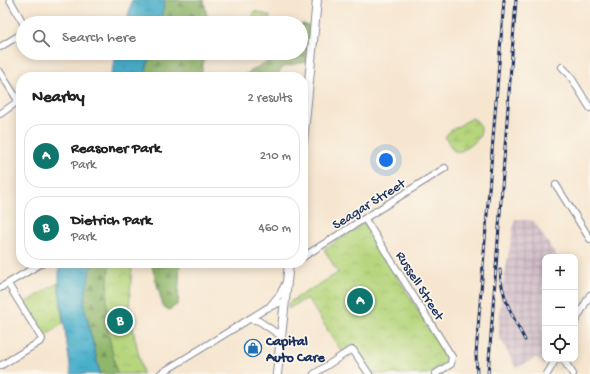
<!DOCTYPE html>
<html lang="en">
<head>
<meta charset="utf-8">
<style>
  :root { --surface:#fff; --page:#f2f2f2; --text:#222; --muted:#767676; --line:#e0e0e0; --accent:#0f766e }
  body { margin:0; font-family:"Gochi Hand",sans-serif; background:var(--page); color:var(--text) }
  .controls { position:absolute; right:12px; bottom:12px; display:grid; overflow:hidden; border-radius:8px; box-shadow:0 2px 10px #0003 }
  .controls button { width:36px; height:36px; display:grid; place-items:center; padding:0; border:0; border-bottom:1px solid var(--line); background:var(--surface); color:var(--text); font:20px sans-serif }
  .you { position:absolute; left:386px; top:160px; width:14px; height:14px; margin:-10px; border:3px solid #fff; border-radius:50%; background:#1a73e8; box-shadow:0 0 0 6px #1a73e833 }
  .badge { display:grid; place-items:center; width:26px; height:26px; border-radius:50%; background:var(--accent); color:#fff; font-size:13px; font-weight:700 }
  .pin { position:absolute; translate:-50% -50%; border:2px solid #fff; box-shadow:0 1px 4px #0006 }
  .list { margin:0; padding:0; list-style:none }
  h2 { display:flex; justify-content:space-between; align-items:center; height:52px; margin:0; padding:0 16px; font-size:17px }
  h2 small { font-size:13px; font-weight:400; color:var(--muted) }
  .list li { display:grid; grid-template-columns:26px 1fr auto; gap:12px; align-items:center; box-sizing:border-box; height:64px; margin:0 8px 8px; padding:0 8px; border:1px solid var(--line); border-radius:16px }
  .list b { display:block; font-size:15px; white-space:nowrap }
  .list p { margin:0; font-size:13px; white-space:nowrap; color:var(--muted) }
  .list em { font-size:13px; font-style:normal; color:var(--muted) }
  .icon { flex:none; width:22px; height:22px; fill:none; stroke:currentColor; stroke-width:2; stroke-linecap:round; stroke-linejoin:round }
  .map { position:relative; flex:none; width:590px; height:374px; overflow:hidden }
  .search { position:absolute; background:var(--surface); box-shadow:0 2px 10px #0003; left:16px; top:16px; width:292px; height:44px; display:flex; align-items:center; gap:10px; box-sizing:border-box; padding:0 14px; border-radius:22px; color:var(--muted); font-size:15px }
  .panel { position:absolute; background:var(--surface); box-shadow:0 2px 10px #0003; left:16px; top:72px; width:292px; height:196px; border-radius:16px }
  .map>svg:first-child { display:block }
  .industrial { fill:url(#industrial-grid) }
  .forest { fill:url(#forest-firs); stroke:#567265 }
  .wetland { fill:url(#wetland-marsh); stroke:#68826e }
  .park { fill:url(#park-crowns); stroke:#68826e }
  .water { fill:url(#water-ripples); stroke:#347094 }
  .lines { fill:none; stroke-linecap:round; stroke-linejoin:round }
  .minor-casing { stroke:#888a97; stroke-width:8 }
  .major-casing { stroke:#888a97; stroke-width:10 }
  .minor { stroke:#fff; stroke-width:6 }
  .major { stroke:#fff; stroke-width:8 }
  .rail-casing { stroke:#1b2f5e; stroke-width:3 }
  .rail { stroke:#fbf7ec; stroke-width:1.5; stroke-dasharray:4.5; stroke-linecap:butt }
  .labels { text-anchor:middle; stroke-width:3.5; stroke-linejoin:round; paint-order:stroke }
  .street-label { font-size:14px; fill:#1b2f5e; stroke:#fbf7ec }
  .poi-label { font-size:14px; font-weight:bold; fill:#1b2f5e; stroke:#fbf7ec; text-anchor:start }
</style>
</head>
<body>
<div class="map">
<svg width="590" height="374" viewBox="0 0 590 374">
  <defs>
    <pattern id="industrial-grid" width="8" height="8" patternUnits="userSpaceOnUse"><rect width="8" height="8" fill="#d2bdc8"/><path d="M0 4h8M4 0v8" fill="none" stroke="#aa9aa6"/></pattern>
    <pattern id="forest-firs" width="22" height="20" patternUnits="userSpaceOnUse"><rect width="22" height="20" fill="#90b66c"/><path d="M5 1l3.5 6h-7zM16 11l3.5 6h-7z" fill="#75945c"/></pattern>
    <pattern id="wetland-marsh" width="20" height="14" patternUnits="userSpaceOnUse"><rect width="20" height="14" fill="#b6d57d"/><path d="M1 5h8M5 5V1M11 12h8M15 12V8" fill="none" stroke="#9cb76e"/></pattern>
    <pattern id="park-crowns" width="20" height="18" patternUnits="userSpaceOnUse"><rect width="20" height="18" fill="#b6d57d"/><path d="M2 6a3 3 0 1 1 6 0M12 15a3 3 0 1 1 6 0" fill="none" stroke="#9cb76e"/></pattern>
    <pattern id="water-ripples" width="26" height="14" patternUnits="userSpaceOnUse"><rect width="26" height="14" fill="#4cb0cb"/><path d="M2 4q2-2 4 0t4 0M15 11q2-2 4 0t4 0" fill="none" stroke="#3e90a8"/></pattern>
  </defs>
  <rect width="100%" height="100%" fill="#fbf7ec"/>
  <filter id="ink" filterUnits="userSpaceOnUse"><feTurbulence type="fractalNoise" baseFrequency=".025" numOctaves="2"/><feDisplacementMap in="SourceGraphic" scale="8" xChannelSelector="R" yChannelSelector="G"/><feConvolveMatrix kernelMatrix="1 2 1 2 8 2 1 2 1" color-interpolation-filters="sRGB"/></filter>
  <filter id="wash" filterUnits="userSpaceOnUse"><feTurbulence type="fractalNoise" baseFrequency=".012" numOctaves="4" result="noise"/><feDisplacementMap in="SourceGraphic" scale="16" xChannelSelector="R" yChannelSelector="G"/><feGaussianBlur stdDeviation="0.9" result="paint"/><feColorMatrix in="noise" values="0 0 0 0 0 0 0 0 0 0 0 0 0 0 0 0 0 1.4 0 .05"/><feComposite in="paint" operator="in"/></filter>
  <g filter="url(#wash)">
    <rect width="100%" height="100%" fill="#f6e6d0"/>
    <polygon class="industrial" points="515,219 534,221 557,257 545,257 545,359 547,359 544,365 536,358 516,368 499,336 501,295"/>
    <g class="forest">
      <polygon points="165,0 204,0 207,16 217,23 160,23"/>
      <polygon points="301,24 315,26 312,58 305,62 283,67 276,77 241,77 281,53 301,53"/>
      <polygon points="151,53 207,53 203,63 201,77 144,77"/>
      <polygon points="91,263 111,263 109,269 107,299 108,331 117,374 100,374 84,305"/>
      <polygon points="151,263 180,263 178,304 169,310 163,306"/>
    </g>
    <path class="wetland" d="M 472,118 C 480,121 483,130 479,137 C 478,141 464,150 461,151 C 458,152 456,151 454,151 L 445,137 L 449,132 Z"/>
    <g class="park">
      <polygon points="255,11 270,16 269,19 263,17 261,21 252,18"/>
      <polygon points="364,223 449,360 428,374 373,374 355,345 342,352 307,298 288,309 288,303 338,273 324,249"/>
      <polygon points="112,263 148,263 132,266 129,311 143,374 117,374 108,331 107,299 109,269"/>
      <polygon points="58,283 63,324 43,337 23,304"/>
    </g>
    <g class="water">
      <polygon points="132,0 165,0 160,23 126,23"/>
      <polygon points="117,53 151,53 144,77 110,77"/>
      <polygon points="59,263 91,263 84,305 100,374 71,374 59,287"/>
    </g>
  </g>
  <g filter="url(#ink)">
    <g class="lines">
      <defs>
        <g id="minor">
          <polyline points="10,0 23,23"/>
          <polyline points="0,47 23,33"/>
          <polyline points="562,67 569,74 590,108"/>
          <polyline points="0,72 17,99 17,102 0,114"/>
          <polyline points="556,185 590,239"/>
          <polyline points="365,219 452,357 451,364 435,374"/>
          <polyline points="303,257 445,168"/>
          <polyline points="0,288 42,263"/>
          <polyline points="270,306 280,294 286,282"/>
          <polyline points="250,319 259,321 281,336"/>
          <polyline points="575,322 590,295"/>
          <polyline points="563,359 573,374"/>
          <polyline points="0,366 41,341 42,339 8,284"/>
          <polyline points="160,374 267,308 284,301"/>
          <polyline points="314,374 349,351 353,350 369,374"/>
          <polyline points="547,374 556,359"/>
        </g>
        <g id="major">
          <polyline points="303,142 317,0"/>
          <polyline points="277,374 289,263"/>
        </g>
      </defs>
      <use href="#minor" class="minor-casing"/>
      <use href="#major" class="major-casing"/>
      <use href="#minor" class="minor"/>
      <use href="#major" class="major"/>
      <defs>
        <g id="rail">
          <path d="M 500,270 C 501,296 513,318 525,340"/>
          <polyline points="477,374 476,354 504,0"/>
          <polyline points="488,374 516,0"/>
        </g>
      </defs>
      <use href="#rail" class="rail-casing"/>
      <use href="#rail" class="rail"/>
    </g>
  </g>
  <defs>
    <symbol id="shop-ring" viewBox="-11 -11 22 22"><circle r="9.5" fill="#fbf7ec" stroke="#1f6fb2" stroke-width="1.5"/><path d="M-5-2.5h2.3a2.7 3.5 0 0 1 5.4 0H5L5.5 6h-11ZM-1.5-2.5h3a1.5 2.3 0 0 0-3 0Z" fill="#1f6fb2"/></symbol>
  </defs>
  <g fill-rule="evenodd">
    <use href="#shop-ring" x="243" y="338" width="20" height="20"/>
  </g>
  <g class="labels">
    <g class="street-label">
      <text transform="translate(368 203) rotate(-32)" y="5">Seagar Street</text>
      <text transform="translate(421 285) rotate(58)" y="5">Russell Street</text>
    </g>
    <g class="poi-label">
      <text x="266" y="345">Capital<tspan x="266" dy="16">Auto Care</tspan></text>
    </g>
  </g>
</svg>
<div class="controls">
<button>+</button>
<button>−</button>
<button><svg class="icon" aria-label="locate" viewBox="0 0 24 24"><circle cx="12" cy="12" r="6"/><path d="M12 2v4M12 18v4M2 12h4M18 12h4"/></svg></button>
</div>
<div class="you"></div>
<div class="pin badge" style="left:360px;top:301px">A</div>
<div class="pin badge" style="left:120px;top:321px">B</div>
<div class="search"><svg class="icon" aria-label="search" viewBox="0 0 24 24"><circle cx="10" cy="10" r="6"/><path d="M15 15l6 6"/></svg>Search here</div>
<section class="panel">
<h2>Nearby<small>2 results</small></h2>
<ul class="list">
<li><span class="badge">A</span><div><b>Reasoner Park</b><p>Park</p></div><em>210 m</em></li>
<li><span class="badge">B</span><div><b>Dietrich Park</b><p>Park</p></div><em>460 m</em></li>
</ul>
</section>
</div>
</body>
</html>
